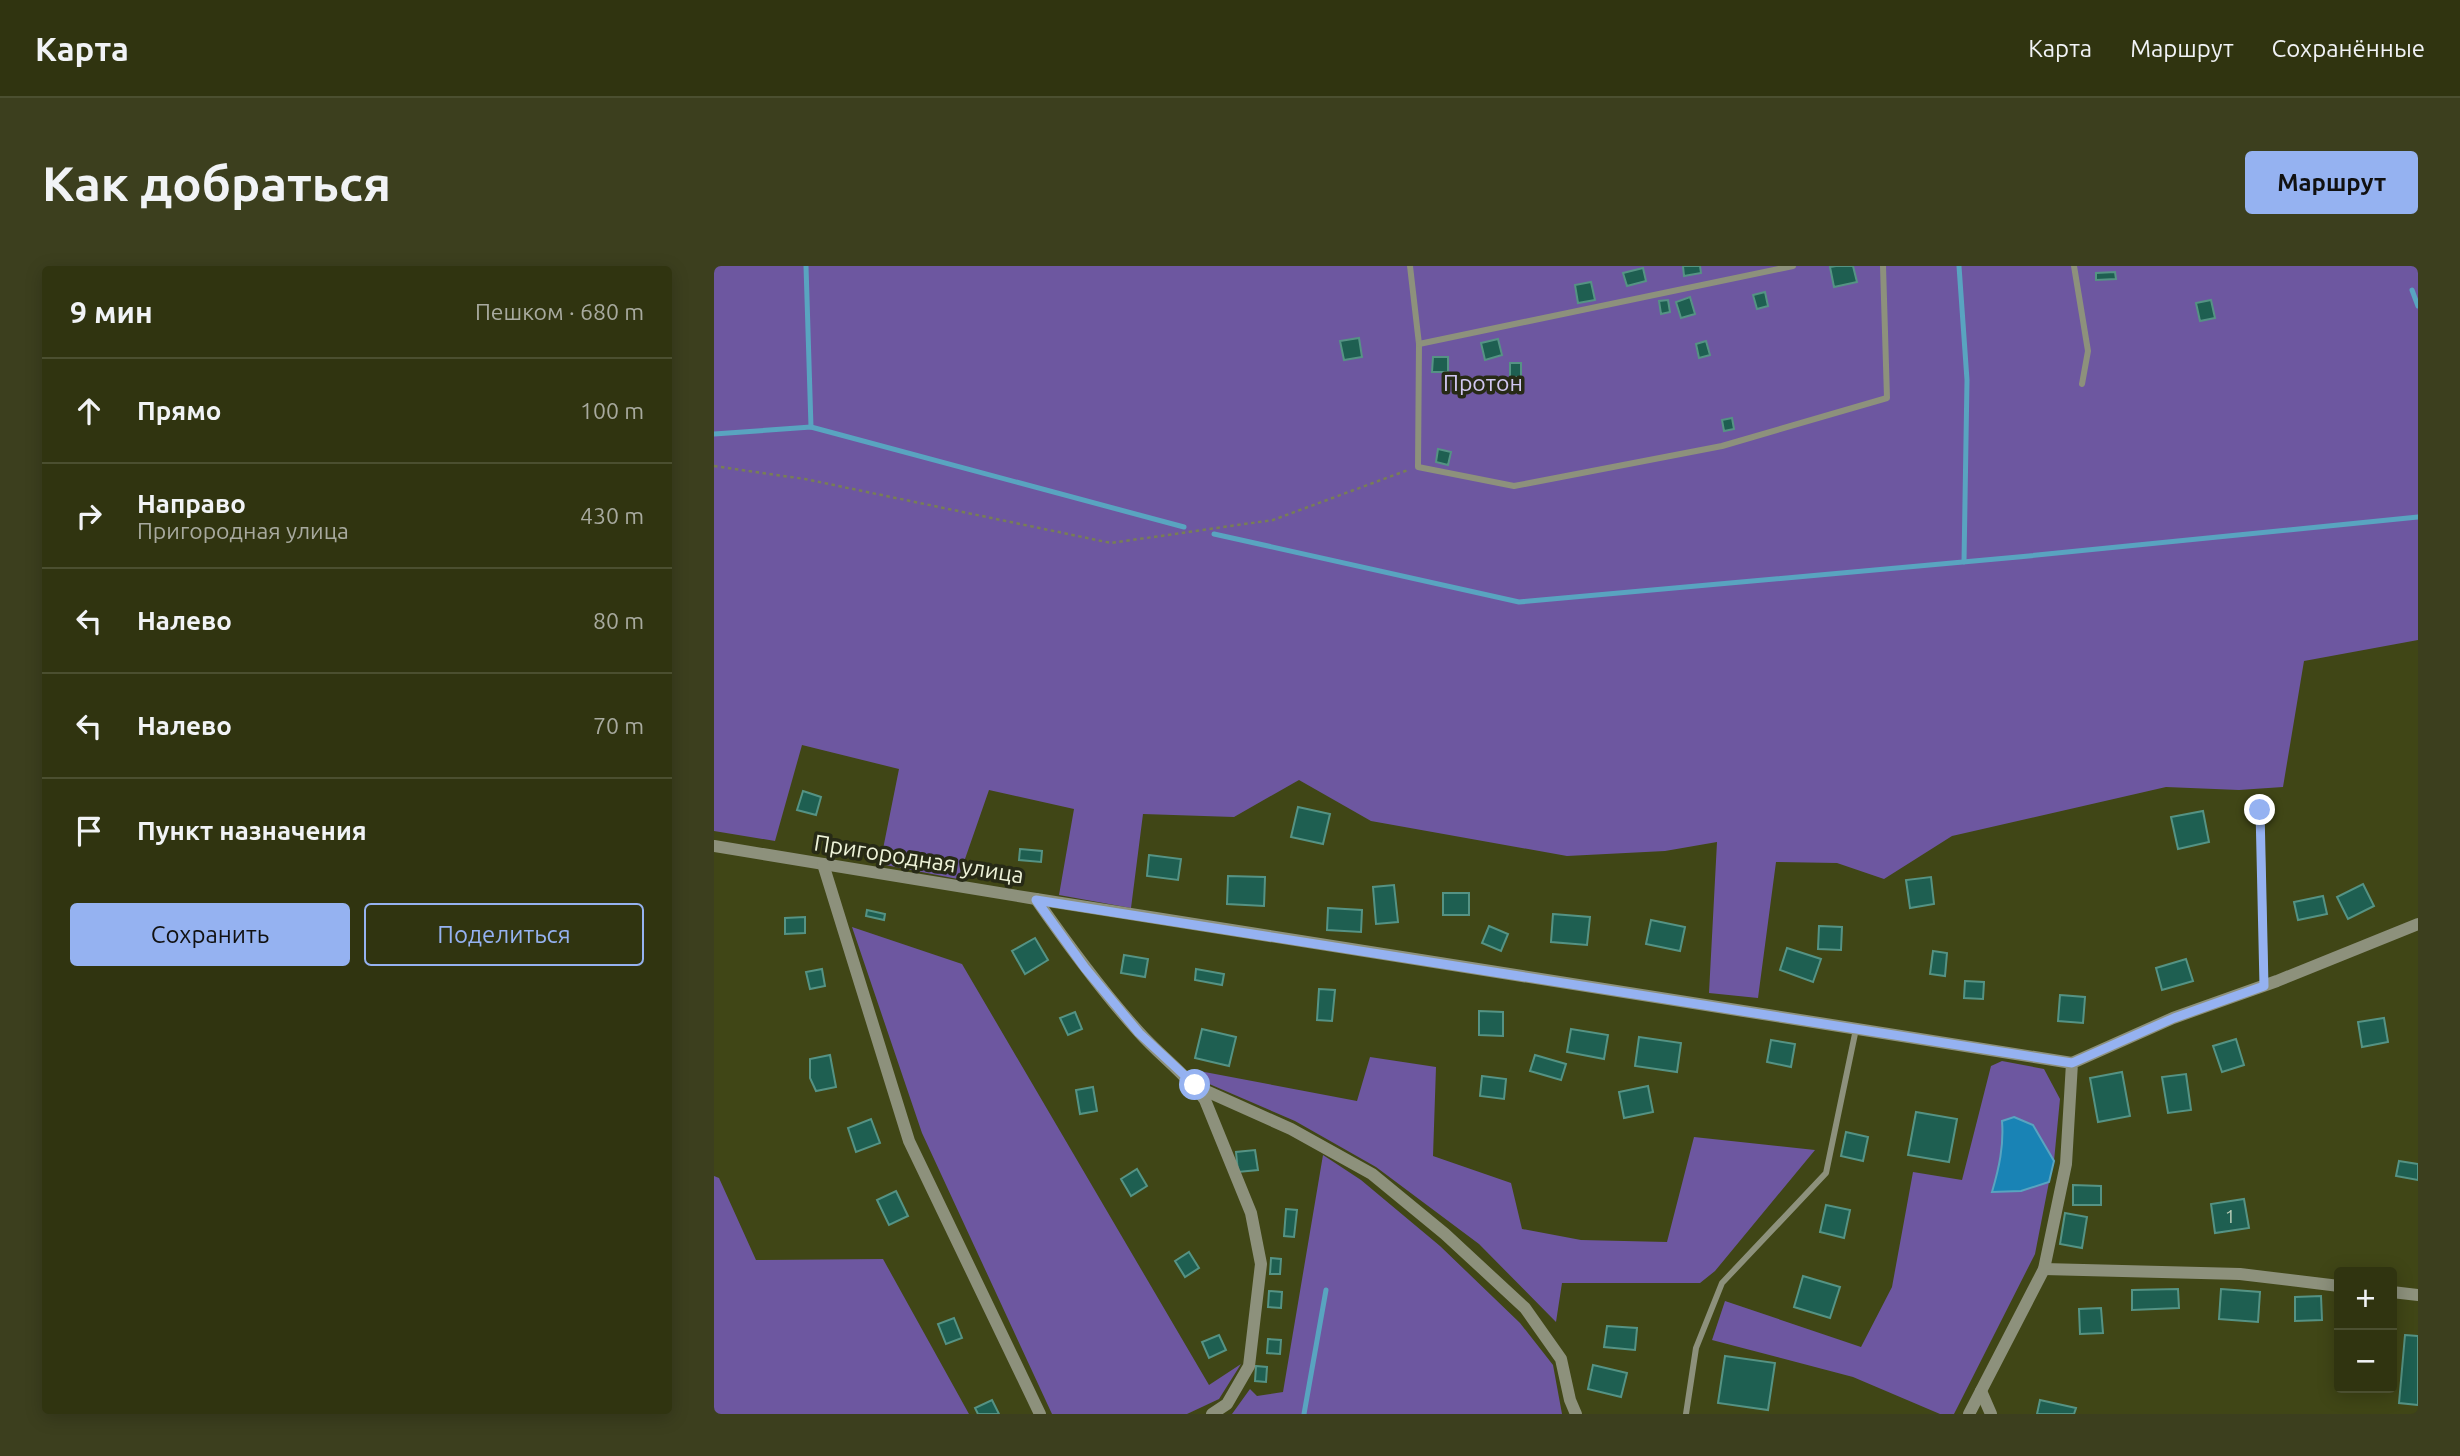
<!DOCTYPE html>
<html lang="ru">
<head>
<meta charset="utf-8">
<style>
  :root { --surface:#303410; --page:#3c3f1e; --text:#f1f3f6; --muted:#a8aa9f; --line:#4b4f30; --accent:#95b2f1 }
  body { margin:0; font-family:Ubuntu,sans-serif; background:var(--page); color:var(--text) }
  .controls { position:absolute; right:21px; bottom:21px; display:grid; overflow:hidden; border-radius:7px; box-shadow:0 4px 18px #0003 }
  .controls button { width:63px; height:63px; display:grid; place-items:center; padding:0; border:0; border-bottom:2px solid var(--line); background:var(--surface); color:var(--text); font:35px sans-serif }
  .stop { position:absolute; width:21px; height:21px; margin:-16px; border:5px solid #95b2f1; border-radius:50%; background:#fff }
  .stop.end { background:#95b2f1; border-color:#fff; box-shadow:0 2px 7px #0008 }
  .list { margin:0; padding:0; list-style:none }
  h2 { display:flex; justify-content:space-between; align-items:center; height:91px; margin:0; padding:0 28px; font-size:30px }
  h2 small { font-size:23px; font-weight:400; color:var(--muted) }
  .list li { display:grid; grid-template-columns:46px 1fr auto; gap:21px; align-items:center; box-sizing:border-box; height:105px; padding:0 28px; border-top:2px solid var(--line) }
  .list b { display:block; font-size:26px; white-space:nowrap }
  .list p { margin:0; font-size:23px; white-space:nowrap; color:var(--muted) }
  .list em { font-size:23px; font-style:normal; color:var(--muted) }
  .actions { display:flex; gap:14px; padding:21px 28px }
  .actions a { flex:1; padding:16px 0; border:2px solid var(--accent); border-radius:7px; text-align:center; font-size:24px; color:var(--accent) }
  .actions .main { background:var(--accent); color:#111 }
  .icon { flex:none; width:38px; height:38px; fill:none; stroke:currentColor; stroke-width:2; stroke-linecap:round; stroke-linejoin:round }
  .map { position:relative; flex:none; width:1704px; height:1148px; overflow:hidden; border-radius:7px }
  header { display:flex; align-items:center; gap:42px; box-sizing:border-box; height:98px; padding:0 35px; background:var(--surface); border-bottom:2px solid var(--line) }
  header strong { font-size:33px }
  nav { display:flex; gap:38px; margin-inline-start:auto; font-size:24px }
  .intro { display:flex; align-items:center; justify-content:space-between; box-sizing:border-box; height:168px; padding:0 42px }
  h1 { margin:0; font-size:49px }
  .button { padding:18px 32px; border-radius:7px; background:var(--accent); color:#111; font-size:24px; font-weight:700 }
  main { display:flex; gap:42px; padding:0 42px }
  aside { flex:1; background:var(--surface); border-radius:7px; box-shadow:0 4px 18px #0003 }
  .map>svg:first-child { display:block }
  .green { fill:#6d57a0 }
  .water { fill:#1983b5; stroke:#59a4c0; stroke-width:2 }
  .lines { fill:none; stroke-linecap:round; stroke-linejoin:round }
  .stream { stroke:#59a4c0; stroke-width:5 }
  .building { fill:#1e5f51; stroke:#559384; stroke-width:2 }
  .path { stroke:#787e55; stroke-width:2.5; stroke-dasharray:3.5 3.5; stroke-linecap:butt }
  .service { stroke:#8d917c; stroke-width:6 }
  .minor { stroke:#8d917c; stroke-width:12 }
  .route { stroke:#95b2f1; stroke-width:9 }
  .labels { text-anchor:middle; stroke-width:7; stroke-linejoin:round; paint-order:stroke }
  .number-label { font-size:19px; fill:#b9cdb6 }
  .park-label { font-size:23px; fill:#d1c7f1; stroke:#272a16 }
  .street-label { font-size:23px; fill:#edf2d8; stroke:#272a16 }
</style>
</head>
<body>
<header>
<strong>Карта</strong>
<nav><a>Карта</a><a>Маршрут</a><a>Сохранённые</a></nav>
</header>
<div class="intro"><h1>Как добраться</h1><a class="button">Маршрут</a></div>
<main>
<aside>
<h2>9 мин<small>Пешком · 680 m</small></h2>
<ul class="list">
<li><svg class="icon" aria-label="ahead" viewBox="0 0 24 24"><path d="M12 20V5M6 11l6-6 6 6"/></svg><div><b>Прямо</b></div><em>100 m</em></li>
<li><svg class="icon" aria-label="right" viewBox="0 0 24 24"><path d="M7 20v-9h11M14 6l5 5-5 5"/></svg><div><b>Направо</b><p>Пригородная улица</p></div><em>430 m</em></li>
<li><svg class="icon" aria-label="left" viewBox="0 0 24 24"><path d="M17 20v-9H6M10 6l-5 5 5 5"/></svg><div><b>Налево</b></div><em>80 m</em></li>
<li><svg class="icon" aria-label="left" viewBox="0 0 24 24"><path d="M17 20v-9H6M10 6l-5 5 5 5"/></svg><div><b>Налево</b></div><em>70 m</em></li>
<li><svg class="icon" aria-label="arrive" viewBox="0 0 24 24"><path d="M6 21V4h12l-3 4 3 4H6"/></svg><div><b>Пункт назначения</b></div></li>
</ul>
<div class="actions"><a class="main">Сохранить</a><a>Поделиться</a></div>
</aside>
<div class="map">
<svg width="1704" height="1148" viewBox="0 0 1704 1148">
  <rect width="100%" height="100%" fill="#404616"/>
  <g class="green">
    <polygon points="0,0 1704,0 1704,374 1590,395 1569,521 1525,524 1452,521 1238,570 1170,613 1123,597 1062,596 1044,732 995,727 1003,576 951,585 853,590 657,555 585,514 520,551 429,548 417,642 345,629 360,543 275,524 244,613 166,598 185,503 88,479 61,575 0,565"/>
    <polygon points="138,661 248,698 495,1119 527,1098 505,1133 473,1148 338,1148 208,867"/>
    <polygon points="656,791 722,801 719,890 797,917 808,963 867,974 953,976 980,871 1101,884 1001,1005 986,1017 848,1017 842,1056 765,978 662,901 581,855 486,814 480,804 643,835"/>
    <polygon points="1288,795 1330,803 1346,833 1340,895 1319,859 1289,871 1286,900 1279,926 1307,925 1335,916 1321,988 1240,1148 1226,1148 1139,1111 998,1074 1011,1035 1147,1081 1178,1021 1199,906 1248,914 1277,800"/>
    <polygon points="609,889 647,914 726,980 806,1057 839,1099 848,1148 518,1148 536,1123 543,1130 569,1126"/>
    <polygon points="0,910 5,912 42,994 169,993 255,1148 0,1148"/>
  </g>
  <path class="water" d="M 1300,851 L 1319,859 L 1340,895 L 1335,916 L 1307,925 L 1278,926 C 1285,902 1290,880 1288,855 Z"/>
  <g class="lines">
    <g class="stream">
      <polyline points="92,0 97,161"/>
      <polyline points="1245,0 1253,114 1250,296"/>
      <polyline points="1698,24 1704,40"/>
      <polyline points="0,168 97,161 470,261"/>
      <polyline points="500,268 805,336 1304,291 1704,251"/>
      <polyline points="590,1148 612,1024"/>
    </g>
  </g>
  <g class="building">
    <polygon points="969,0 986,0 987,7 970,10"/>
    <polygon points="1122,0 1139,0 1143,16 1120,21 1116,1"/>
    <polygon points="929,2 932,15 913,20 909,7"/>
    <polygon points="1401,6 1402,13 1382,14 1382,7"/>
    <polygon points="877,16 881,34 864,37 861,19"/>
    <polygon points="1051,26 1054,40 1043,43 1039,29"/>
    <polygon points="976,31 981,48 967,52 962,36"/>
    <polygon points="954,34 956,46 947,48 945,35"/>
    <polygon points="1497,34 1501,52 1486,55 1482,37"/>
    <polygon points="645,72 648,91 630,94 626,75"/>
    <polygon points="784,73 788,89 771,94 767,77"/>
    <polygon points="992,75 996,89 985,92 982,78"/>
    <polygon points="719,91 734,91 734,106 718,106"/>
    <rect x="796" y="97" width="11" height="14"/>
    <polygon points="1018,152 1020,163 1010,165 1008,154"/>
    <polygon points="724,183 737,186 734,199 722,196"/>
    <polygon points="89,525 107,531 102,549 83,544"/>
    <polygon points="584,541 616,548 609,578 577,571"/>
    <polygon points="1489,545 1495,576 1464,583 1457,551"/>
    <polygon points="306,583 328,585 327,596 305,594"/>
    <polygon points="435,589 467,593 464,614 433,610"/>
    <polygon points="514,610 551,611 550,640 513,638"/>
    <polygon points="1217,611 1220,638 1196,642 1192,614"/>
    <polygon points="1649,618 1660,640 1634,653 1623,631"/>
    <polygon points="680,619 684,656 662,658 659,621"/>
    <rect x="729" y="627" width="26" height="22"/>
    <polygon points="1609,630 1613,648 1584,654 1580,636"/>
    <polygon points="614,642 648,644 647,666 613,664"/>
    <polygon points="153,644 171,648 170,654 152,650"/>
    <polygon points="839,648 876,651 873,679 837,676"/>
    <polygon points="91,651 91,667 71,668 71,652"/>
    <polygon points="937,654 971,661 966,685 932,678"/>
    <polygon points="775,660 794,668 787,685 768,677"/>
    <polygon points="1105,660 1128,661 1127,684 1104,683"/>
    <polygon points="321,672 334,694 311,708 298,685"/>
    <polygon points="1073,682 1107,693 1099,716 1066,704"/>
    <polygon points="1219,685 1233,687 1231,710 1216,708"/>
    <polygon points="410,689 434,693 431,711 407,707"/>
    <polygon points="1472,693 1479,715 1448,724 1442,702"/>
    <polygon points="108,703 111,720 96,723 92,706"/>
    <polygon points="482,703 510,708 508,719 481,714"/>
    <polygon points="1251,715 1270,716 1269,733 1250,732"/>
    <polygon points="605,723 621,724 618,755 603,754"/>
    <polygon points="1346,729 1371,731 1369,757 1344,755"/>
    <polygon points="765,745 789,746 789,770 765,769"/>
    <polygon points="361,746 368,763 354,769 346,752"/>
    <polygon points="1670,752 1674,776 1648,781 1644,756"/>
    <polygon points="488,763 522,771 515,800 481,792"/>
    <polygon points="857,763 894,769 890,793 853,786"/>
    <polygon points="925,771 967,777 963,806 921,800"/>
    <polygon points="1522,773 1530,799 1508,806 1499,780"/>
    <polygon points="1057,774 1081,778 1077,801 1053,796"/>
    <polygon points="116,789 122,821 102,825 96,812 96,793"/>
    <polygon points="821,789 852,798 847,814 816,805"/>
    <polygon points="1408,806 1416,850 1384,856 1376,812"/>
    <polygon points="1472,808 1477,844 1454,847 1448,811"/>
    <polygon points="768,810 792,813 790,833 766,830"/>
    <polygon points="934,820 939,846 910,852 905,826"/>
    <polygon points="379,821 383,845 366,848 362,824"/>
    <polygon points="1202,846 1243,853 1235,896 1194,889"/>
    <polygon points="157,853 166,877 142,886 134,862"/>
    <polygon points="1132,866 1154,871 1149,895 1127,890"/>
    <polygon points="541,884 544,904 524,906 522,886"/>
    <polygon points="1685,895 1704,898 1704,914 1682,910"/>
    <polygon points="423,903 433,920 417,930 407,913"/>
    <polygon points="1359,919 1387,920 1387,939 1359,939"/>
    <polygon points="182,925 194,950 175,959 163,934"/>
    <polygon points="1530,933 1535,962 1501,967 1497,938"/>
    <polygon points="1112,939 1136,944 1130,972 1106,966"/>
    <polygon points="572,943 583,944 580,971 570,970"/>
    <polygon points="1351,947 1373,951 1368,982 1346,978"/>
    <polygon points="475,986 485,1002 471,1011 461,995"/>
    <polygon points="557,992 567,993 566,1008 556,1008"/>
    <polygon points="1089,1010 1126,1021 1116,1052 1080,1041"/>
    <polygon points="1464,1023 1465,1042 1418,1044 1418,1024"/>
    <polygon points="1507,1023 1546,1026 1544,1056 1505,1053"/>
    <polygon points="555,1025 568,1026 567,1042 554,1041"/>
    <polygon points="1607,1030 1608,1054 1581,1055 1581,1031"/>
    <polygon points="1387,1042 1389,1067 1366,1068 1365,1043"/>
    <polygon points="240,1052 248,1072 232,1078 224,1058"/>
    <polygon points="893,1060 923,1062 921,1084 890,1081"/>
    <polygon points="505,1069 512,1084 495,1092 488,1076"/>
    <polygon points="1691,1069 1704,1070 1704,1139 1685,1137"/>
    <polygon points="554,1073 567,1074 566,1088 553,1087"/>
    <polygon points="1011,1090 1061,1097 1054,1144 1004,1137"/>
    <polygon points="879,1099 913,1107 907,1131 874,1123"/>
    <polygon points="542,1100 553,1101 552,1116 541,1115"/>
    <polygon points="278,1134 285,1148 264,1148 261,1142"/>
    <polygon points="1326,1134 1362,1142 1360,1148 1323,1148"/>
  </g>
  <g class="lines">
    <polyline class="path" points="0,200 91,213 397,277 559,254 694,204"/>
    <g class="service">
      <polyline points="696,0 705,78 704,201 800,220 1008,180 1173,132 1169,0"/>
      <polyline points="1360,0 1374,85 1368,118"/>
      <polyline points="705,78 1079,0"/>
      <polyline points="1547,544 1551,720"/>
      <polyline points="972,1148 982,1082 1008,1017 1112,907 1142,763"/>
    </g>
    <g class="minor">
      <polyline points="0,580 322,633 1358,797"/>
      <polyline points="109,598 195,875 326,1148"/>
      <path d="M 322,633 C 354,679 387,724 424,765 C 445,789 472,808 491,834 L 537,947 L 547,998 L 535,1100 L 513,1138 L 498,1148"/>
      <polyline points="481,820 577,863 658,908 731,968 811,1042 847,1093 856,1134 862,1148"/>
      <polyline points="1330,1003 1526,1008 1625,1020"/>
      <polyline points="1678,1026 1704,1029"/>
      <polyline points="1267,1125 1277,1148"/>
      <polyline points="1255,1148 1330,1003 1352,898 1358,797 1459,752 1563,715 1704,658"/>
    </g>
  </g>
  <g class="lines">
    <polyline class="route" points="481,819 425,767 371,702 322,634 1358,797 1460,752 1550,720 1546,544"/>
  </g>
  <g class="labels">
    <g class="number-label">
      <text x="1516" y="957">1</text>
    </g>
    <g class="park-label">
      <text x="769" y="125">Протон</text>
    </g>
    <g class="street-label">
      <text transform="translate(205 593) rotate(9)" y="8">Пригородная улица</text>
    </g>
  </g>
</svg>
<div class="controls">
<button>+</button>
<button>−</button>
</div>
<div class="stop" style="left:481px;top:819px"></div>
<div class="stop end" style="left:1546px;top:544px"></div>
</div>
</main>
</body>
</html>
